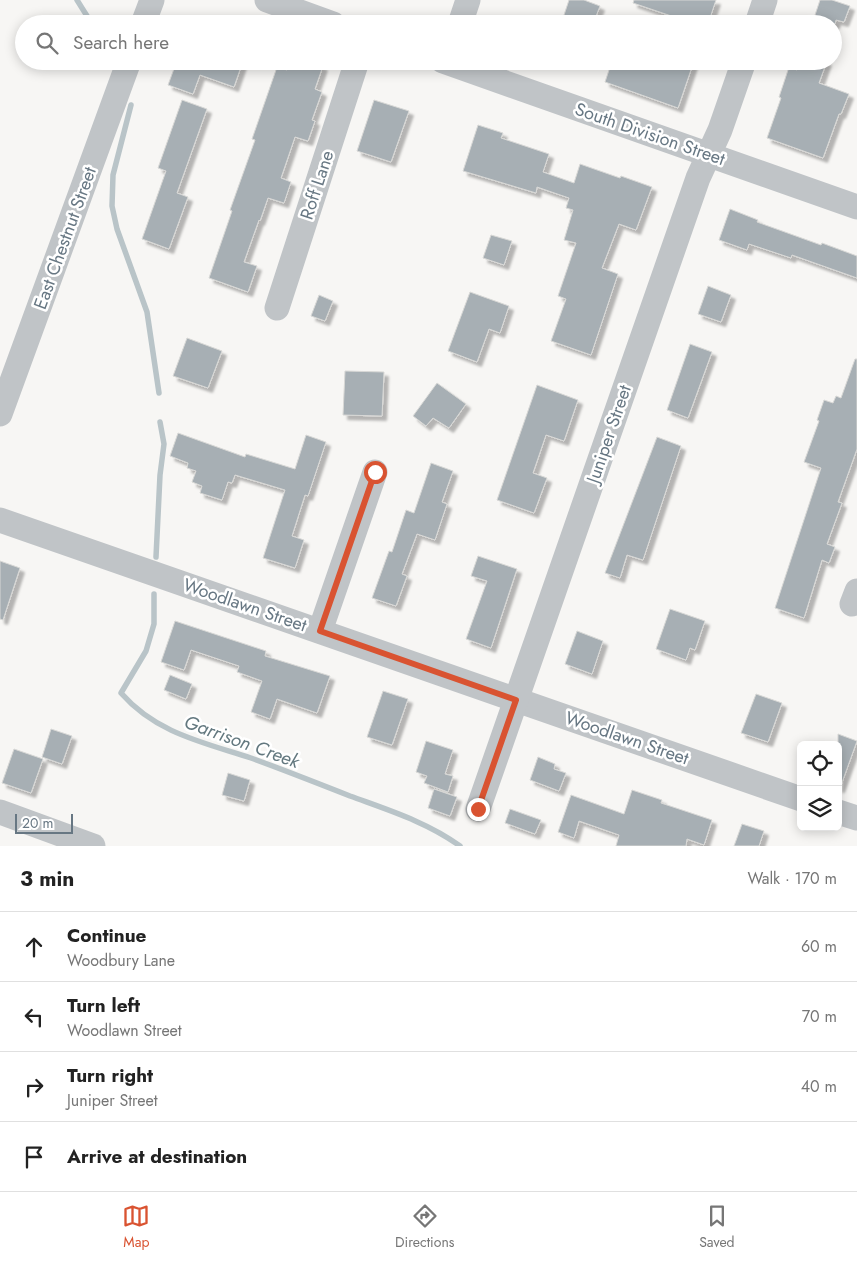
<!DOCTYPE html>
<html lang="en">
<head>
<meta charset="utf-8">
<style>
  :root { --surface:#fff; --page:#f2f2f2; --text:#222; --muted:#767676; --line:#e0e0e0; --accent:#d95331 }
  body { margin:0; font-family:Jost,sans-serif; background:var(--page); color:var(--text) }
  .controls { position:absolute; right:15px; bottom:15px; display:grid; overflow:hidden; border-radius:8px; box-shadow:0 2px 12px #0003 }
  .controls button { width:45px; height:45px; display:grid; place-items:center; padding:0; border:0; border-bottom:1px solid var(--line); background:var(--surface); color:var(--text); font:25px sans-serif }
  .scale { position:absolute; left:15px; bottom:12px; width:58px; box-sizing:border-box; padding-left:5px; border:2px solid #677783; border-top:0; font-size:14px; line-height:18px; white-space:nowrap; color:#677783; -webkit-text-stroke:4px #fff; paint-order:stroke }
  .stop { position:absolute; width:15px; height:15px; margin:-11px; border:4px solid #d95331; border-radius:50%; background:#fff }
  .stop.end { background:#d95331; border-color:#fff; box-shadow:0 1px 5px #0008 }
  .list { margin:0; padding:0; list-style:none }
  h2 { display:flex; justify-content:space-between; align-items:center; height:65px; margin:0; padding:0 20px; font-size:21px }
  h2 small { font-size:16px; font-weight:400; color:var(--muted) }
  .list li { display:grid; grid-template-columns:32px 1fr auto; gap:15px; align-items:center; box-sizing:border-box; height:70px; padding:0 20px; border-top:1px solid var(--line) }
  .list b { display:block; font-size:19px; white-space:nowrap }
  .list p { margin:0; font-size:16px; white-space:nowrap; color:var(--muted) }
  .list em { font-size:16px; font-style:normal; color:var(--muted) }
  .icon { flex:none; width:28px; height:28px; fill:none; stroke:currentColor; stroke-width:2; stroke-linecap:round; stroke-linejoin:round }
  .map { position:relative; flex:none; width:857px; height:846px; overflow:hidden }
  .search { position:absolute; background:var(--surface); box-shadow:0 2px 12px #0003; left:15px; right:15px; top:15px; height:55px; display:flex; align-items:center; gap:12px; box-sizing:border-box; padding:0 18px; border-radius:28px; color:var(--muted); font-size:19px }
  .sheet { height:345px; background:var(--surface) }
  nav { display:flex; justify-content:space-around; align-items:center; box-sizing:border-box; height:70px; border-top:1px solid var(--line); background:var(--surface); font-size:14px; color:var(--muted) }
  nav a { display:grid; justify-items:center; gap:2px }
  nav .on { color:var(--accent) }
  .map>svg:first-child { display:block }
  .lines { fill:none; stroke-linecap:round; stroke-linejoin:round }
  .stream { stroke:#b9c4c8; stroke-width:5.5 }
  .building { fill:#a7afb4; stroke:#d8d8d6; filter:url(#shadow) }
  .minor { stroke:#c0c4c7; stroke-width:25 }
  .route { stroke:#d95331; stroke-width:6 }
  .labels { text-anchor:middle; stroke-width:5; stroke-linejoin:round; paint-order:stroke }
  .street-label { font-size:18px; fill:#677783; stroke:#fff }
  .water-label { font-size:19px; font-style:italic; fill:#63787f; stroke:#fff }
</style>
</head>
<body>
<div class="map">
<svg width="857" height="846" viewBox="0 0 857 846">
  <defs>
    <filter id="shadow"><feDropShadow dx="4.5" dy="4.5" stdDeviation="1" flood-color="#0004"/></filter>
  </defs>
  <rect width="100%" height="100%" fill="#f7f6f4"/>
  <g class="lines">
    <g class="stream">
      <polyline points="77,0 92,24"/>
      <polyline points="131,105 113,175 112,206 117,229 147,312 159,393"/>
      <polyline points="156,557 160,475 164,444 160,422"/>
      <path d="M 154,594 L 154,624 L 146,651 L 121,693 C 156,733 202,742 251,758 C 284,770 317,783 350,796 C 388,810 427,822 460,846"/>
    </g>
  </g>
  <g class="building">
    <polygon points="569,0 584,0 600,6 593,24 561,24"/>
    <polygon points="634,0 716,0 708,24 695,24 633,3"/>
    <polygon points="820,0 832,0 850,6 844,22 836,20 835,24 812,24"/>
    <polygon points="168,61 243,61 234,87 200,75 193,94 168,85 175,66 168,64"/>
    <polygon points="291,61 310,61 323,66 315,89 322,92 312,120 315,121 308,141 295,137 281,178 291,182 284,203 268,198 260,221 259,220 244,262 257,266 248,292 209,278 232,211 230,210 255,140 252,139 277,67 287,70"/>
    <polygon points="612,61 694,61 678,108 605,82"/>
    <polygon points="800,61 827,61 819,83 849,94 841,114 839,114 823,158 767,138 781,98 779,97 789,67 797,70"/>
    <polygon points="182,100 207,109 177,193 188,197 169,249 142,239 166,171 158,168"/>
    <polygon points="374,100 409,111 391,162 357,151"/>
    <polygon points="478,125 503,133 501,138 549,154 543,172 574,183 580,164 620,178 621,176 652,187 636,230 619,224 602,268 618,274 591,355 551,341 566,299 558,296 576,243 564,240 573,210 566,208 569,198 537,187 536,193 463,171"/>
    <polygon points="730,209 758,220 757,222 821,245 822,243 857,256 857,278 792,255 791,258 749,244 747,250 719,240"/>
    <polygon points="491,235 512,241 504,265 483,258"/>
    <polygon points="708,286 731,295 721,322 698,314"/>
    <polygon points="470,292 509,306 500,333 489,329 477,362 448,351"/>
    <polygon points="319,295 333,301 325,321 311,316"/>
    <polygon points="187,338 222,351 208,388 173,376"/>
    <polygon points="690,344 712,352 688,418 667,410"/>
    <polygon points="855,359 857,359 857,449 838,502 842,503 827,544 835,547 829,563 822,560 804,618 775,608 821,468 804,462 819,421 817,420 824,400 833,403 836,396 841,398"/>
    <polygon points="345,371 384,372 382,416 343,415"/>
    <polygon points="437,383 466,404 449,428 433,418 426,426 413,416"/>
    <polygon points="537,385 578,400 564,441 546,435 533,473 547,478 534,513 497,500"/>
    <polygon points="178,433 245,457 246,454 295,469 306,435 326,442 308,496 305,495 292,536 304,540 295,568 263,558 285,490 235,475 232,483 228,482 222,500 200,493 202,486 192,482 196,471 187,468 188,463 170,456"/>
    <polygon points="657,437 681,446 643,560 627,555 620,578 605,573"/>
    <polygon points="431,463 453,471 442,502 447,504 435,540 417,534 402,574 407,576 396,606 372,598 389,551 392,552 406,510 414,513"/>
    <polygon points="478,556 517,569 491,648 466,639 487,581 471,576"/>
    <polygon points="0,561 20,568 3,620 0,619"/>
    <polygon points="670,609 705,621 695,650 690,648 686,660 656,649"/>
    <polygon points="175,621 266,651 265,656 330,676 317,713 277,699 270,719 251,712 262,681 237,672 239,666 191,650 184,670 161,662"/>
    <polygon points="577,631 603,641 592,674 565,664"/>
    <polygon points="170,675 192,684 186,699 164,690"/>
    <polygon points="383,691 408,699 392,745 367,737"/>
    <polygon points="756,694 782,703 768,742 741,733"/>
    <polygon points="51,729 72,736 62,764 42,757"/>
    <polygon points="838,734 857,741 840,788 838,788"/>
    <polygon points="426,741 453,750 445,774 453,776 448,792 424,783 427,776 416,772"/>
    <polygon points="14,749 43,759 31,793 2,783"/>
    <polygon points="538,757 555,764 554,769 566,773 559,791 530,780"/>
    <polygon points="228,773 250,780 244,801 222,795"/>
    <polygon points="434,789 457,797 450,816 428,808"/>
    <polygon points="632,790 662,800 661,803 712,820 704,845 687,839 686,846 616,846 619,835 579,821 574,838 558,832 571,795 624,814"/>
    <polygon points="510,809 541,820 535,834 505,823"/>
    <polygon points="742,824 764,831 759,846 734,846"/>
  </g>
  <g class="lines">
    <g class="minor">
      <polyline points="267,0 333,24"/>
      <polyline points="143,24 152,0"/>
      <polyline points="460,24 468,0"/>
      <polyline points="757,24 765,0"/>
      <polyline points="443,61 857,207"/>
      <polyline points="277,308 357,61"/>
      <polyline points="0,414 129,61"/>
      <polyline points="0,520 801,799"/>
      <polyline points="852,604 857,591"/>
      <polyline points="320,631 375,472"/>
      <polyline points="478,809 698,178 720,130 744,61"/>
      <polyline points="0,812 93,846"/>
      <polyline points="838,812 857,818"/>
    </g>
  </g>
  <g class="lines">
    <polyline class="route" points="375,472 320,631 516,700 478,809"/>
  </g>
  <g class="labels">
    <g class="street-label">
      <text transform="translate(650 134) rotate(19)" y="6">South Division Street</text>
      <text transform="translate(317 185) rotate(-72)" y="6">Roff Lane</text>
      <text transform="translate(65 238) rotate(-70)" y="6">East Chestnut Street</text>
      <text transform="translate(609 434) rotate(-71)" y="6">Juniper Street</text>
      <text transform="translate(245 605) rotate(19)" y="6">Woodlawn Street</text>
      <text transform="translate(627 738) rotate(19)" y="6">Woodlawn Street</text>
    </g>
    <g class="water-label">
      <text transform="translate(242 741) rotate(20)" y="7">Garrison Creek</text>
    </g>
  </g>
</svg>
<div class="controls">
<button><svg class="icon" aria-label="locate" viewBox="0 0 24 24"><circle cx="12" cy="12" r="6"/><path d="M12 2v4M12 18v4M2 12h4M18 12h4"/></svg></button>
<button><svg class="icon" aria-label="layers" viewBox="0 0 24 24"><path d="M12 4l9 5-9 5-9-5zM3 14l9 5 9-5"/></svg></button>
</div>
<div class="scale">20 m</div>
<div class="stop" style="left:375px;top:472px"></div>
<div class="stop end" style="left:478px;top:809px"></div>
<div class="search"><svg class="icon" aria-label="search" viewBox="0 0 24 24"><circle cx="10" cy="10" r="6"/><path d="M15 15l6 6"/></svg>Search here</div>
</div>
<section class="sheet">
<h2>3 min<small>Walk · 170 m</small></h2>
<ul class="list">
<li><svg class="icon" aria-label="ahead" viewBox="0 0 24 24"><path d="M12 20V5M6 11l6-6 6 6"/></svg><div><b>Continue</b><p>Woodbury Lane</p></div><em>60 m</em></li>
<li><svg class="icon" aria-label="left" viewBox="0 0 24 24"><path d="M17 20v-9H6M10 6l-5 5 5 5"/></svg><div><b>Turn left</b><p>Woodlawn Street</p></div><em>70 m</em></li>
<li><svg class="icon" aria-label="right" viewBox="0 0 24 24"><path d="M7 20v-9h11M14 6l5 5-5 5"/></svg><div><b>Turn right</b><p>Juniper Street</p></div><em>40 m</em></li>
<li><svg class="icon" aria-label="arrive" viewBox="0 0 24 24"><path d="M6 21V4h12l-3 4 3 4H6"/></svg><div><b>Arrive at destination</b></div></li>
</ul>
</section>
<nav>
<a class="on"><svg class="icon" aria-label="map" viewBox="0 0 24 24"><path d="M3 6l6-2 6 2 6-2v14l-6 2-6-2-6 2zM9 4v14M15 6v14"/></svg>Map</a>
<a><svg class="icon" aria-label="directions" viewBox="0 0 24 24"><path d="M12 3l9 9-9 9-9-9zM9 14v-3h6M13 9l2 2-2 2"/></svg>Directions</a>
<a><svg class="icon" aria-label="saved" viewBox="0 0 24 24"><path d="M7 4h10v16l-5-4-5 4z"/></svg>Saved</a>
</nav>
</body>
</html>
